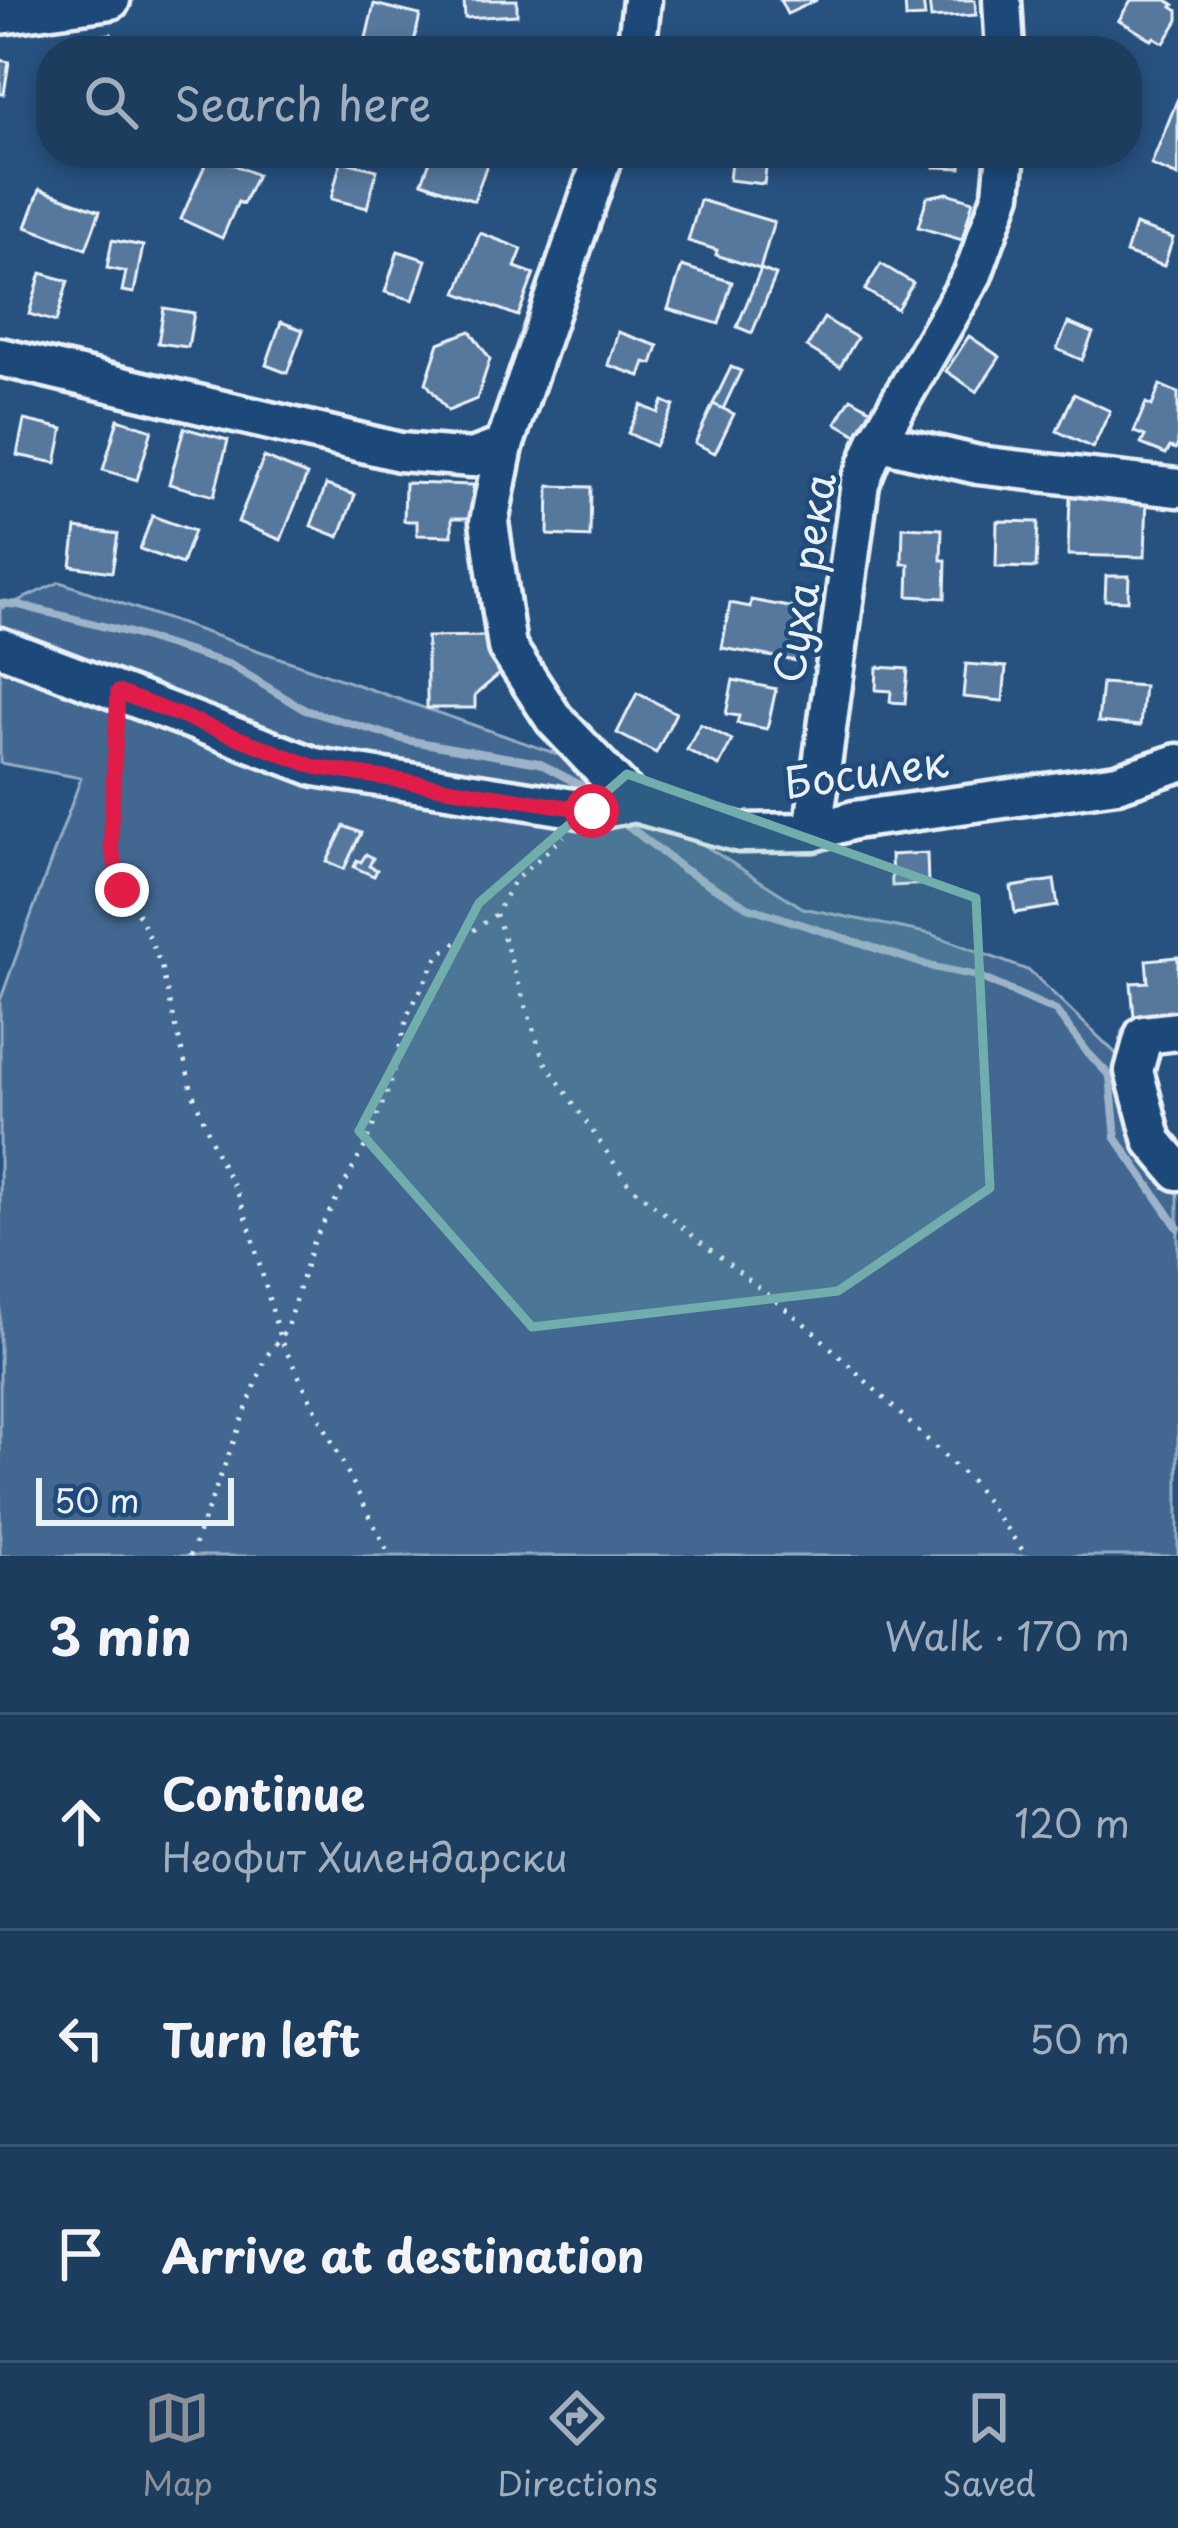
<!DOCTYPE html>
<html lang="en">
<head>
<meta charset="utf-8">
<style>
  :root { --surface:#1d3d5f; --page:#254465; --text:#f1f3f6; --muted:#a0aebd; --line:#3b5674; --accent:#8c9099 }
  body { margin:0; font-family:"Playpen Sans",sans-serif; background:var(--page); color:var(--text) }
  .scale { position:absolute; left:36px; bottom:30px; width:198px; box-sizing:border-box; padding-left:12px; border:6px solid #e8f1f8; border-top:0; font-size:33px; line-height:42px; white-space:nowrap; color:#e8f1f8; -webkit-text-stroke:9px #1f4a7a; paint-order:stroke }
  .stop { position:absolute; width:36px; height:36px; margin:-27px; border:9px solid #e11d48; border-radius:50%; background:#fff }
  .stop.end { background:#e11d48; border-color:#fff; box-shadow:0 3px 12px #0008 }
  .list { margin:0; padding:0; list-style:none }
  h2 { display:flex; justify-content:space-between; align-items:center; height:156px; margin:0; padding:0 48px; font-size:51px }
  h2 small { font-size:39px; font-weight:400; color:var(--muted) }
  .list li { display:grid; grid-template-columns:78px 1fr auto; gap:36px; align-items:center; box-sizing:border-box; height:216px; padding:0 48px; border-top:3px solid var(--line) }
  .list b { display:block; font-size:45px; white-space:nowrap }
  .list p { margin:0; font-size:39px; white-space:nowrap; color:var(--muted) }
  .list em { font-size:39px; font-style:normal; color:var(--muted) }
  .icon { flex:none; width:66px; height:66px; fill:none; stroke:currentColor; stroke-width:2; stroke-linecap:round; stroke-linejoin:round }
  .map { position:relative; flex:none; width:1178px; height:1556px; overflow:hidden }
  .search { position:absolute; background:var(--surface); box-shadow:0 6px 18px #0003; left:36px; right:36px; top:36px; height:132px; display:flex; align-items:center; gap:30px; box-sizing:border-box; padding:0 42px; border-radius:48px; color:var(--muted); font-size:45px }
  .sheet { height:804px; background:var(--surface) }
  nav { display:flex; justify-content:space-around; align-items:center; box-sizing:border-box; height:168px; border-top:3px solid var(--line); background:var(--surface); font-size:33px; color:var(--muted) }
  nav a { display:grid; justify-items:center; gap:6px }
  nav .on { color:var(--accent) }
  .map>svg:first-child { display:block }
  .green { fill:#436891; stroke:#96acc4; stroke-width:3 }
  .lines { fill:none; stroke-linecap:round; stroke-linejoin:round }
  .stream { stroke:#9db3c9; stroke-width:8 }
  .building { fill:#57789d; stroke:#e8f1f8; stroke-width:3 }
  .minor-casing { stroke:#e8f1f8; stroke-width:45 }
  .path { stroke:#e8f1f8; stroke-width:4.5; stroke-dasharray:3 9; stroke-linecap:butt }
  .minor { stroke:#1f4a7a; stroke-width:36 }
  .route { stroke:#e11d48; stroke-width:15 }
  .marked { fill:#71adac; fill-opacity:0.2; stroke:#71adac; stroke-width:9; stroke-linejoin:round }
  .labels { text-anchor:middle; stroke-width:9; stroke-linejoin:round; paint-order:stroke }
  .street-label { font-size:42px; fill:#e8f1f8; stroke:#1f4a7a }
</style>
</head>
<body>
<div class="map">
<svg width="1178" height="1556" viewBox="0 0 1178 1556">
  <rect width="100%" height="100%" fill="#27517f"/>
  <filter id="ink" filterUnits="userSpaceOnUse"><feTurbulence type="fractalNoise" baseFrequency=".00833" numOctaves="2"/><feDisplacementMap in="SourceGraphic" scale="24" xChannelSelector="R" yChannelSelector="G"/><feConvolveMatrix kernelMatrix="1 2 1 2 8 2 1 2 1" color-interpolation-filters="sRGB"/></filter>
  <g filter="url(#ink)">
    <polygon class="green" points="60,582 563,756 803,908 931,934 1030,971 1134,1071 1178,1171 1178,1556 0,1556 0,1001 81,778 0,763 0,609"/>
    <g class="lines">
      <g class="stream">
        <polyline points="0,603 19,605 130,633 231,665 305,710 406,740 539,763 580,785 596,799"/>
        <polyline points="617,817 683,869 748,907 933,967 977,976 1056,1011 1088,1053 1110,1076 1116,1138 1178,1228"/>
      </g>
    </g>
    <g class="building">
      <polygon points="464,0 517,0 517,15 465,18"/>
      <polygon points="780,0 817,0 787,14"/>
      <polygon points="905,0 923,0 925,17 906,18"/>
      <polygon points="929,0 975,0 976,15 931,18"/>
      <polygon points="1131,0 1167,0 1174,5 1172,7 1178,11 1178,20 1164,43 1154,37 1152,40 1119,20"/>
      <polygon points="374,4 420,15 412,51 363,51"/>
      <polygon points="111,34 112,43 127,41 128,51 83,51 81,38"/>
      <polygon points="694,44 730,48 729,51 694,51"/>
      <polygon points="975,45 976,51 935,51 935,48"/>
      <polygon points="0,60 9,62 4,94 0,94"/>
      <polygon points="1178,98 1178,176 1151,165"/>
      <polygon points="433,153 491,153 474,201 422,182"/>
      <polygon points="732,153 768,153 764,184 729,180"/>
      <polygon points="905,153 962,153 961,168 934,167 934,160 905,158"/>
      <polygon points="210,154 257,175 243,204 238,202 222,238 181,219"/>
      <polygon points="341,161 377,170 367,208 331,199"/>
      <polygon points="40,189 100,211 86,249 26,227"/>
      <polygon points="947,193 973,201 962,240 918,227 927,197"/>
      <polygon points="700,200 774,222 760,269 716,255 717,250 688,241"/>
      <polygon points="1135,225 1173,238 1164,266 1126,253"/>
      <polygon points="480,233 522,249 515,267 534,274 518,316 457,293"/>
      <polygon points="112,240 143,246 134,293 122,291 126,272 107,268"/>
      <polygon points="398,251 426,260 413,300 385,292"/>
      <polygon points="881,264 913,283 897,309 865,290"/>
      <polygon points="682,266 732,282 719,324 668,309"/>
      <polygon points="761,269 776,275 752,333 737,327"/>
      <polygon points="41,273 68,281 56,322 29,314"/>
      <polygon points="164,308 194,313 188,347 158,343"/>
      <polygon points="824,318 857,338 840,367 807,347"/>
      <polygon points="281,322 303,330 287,373 266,365"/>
      <polygon points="1068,323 1093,333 1082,360 1057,349"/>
      <polygon points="470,331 490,359 477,399 448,411 426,383 439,343"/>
      <polygon points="618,332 658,346 652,364 645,362 640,376 608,365"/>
      <polygon points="969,336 1000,357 977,392 946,371"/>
      <polygon points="731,367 741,371 723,409 713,404"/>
      <polygon points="1160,385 1178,393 1178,444 1176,449 1170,447 1166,454 1141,444 1145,436 1134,432 1146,403 1152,406"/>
      <polygon points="1074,394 1110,411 1093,448 1057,431"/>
      <polygon points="851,398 879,414 864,439 836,423"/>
      <polygon points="663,401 674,406 655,446 628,433 641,405 658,413"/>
      <polygon points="713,404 734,414 715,453 695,443"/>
      <polygon points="118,419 152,430 137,480 103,470"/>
      <polygon points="24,420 63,429 56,463 17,455"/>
      <polygon points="184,428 228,440 214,496 169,484"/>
      <polygon points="264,457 307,475 281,540 238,522"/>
      <polygon points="405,483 473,485 472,518 452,518 452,536 417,535 417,521 404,521"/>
      <polygon points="326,485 355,495 339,537 311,526"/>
      <polygon points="549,486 591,487 590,537 548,535"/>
      <polygon points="1147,494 1145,557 1068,555 1070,496"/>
      <polygon points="152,516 194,531 182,564 140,549"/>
      <polygon points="997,521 1038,522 1036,568 996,567"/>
      <polygon points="903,527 942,529 941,560 946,560 945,598 908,596 909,564 902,564"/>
      <polygon points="76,528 118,534 112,572 71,566"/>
      <polygon points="1106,576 1129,576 1128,601 1105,600"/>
      <polygon points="751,600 811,611 803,662 722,648 730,603 750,607"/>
      <polygon points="487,636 503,671 475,695 475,708 427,708 427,637"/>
      <polygon points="966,664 1006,667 1003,701 963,697"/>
      <polygon points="877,667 908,669 905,703 890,702 891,691 876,690"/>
      <polygon points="733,680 776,689 767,729 737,723 739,716 726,714"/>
      <polygon points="1102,683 1144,686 1140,726 1098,722"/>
      <polygon points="637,693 676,713 656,753 617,733"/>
      <polygon points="700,724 732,740 719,766 687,750"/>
      <polygon points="344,826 361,833 344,869 327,862"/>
      <polygon points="927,853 928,884 892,886 891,855"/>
      <polygon points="366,854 373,858 369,866 377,870 374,876 354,867 357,860 361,862"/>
      <polygon points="1054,880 1058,906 1015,913 1011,887"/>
      <polygon points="1178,957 1178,1013 1134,1017 1131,983 1148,982 1146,960"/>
    </g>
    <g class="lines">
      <defs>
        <g id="minor">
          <polyline points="1002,0 1005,51"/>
          <polyline points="0,15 111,0"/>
          <polyline points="636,51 642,0"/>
          <polyline points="604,153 504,446 489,522 507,647 554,719 634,803 740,833 813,832 854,820 1117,783 1178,763"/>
          <polyline points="0,357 400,452 472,458 504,446"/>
          <polyline points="877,441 978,465 1178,488"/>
          <polyline points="0,647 315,767 592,811 634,803"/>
          <polyline points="813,832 860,483 877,441 973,274 1002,194 1006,153"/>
          <polyline points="1178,1031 1144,1035 1134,1071 1153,1141 1178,1171"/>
        </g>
      </defs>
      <use href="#minor" class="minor-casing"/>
      <g class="path">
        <polyline points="117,727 111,799 111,846 122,890 142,920 161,966 192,1091 219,1159 238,1194 248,1222 280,1339 390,1556"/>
        <polyline points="496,914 543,1059 630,1186 811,1329 971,1481 1027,1556"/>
        <polyline points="190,1556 266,1357 286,1330 313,1242 364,1148 390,1086 408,1014 439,955 496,914 513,882 564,836"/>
      </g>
      <use href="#minor" class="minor"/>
    </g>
  </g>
  <g class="lines" filter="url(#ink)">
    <polyline class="route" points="122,890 111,846 111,825 118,692 315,767 592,811"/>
  </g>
  <path class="marked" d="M 627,774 L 976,898 L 990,1188 L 838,1291 L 532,1327 L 359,1131 L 479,903 Z"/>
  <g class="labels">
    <g class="street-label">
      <text transform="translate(805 578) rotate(-81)" y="15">Суха река</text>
      <text transform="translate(866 773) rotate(-8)" y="15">Босилек</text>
    </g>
  </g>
</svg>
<div class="scale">50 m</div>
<div class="stop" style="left:592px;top:811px"></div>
<div class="stop end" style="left:122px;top:890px"></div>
<div class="search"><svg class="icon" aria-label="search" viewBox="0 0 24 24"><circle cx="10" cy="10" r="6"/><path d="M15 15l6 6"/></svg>Search here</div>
</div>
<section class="sheet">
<h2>3 min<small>Walk · 170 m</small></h2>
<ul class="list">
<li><svg class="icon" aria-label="ahead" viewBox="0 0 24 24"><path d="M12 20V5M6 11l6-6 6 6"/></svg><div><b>Continue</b><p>Неофит Хилендарски</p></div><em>120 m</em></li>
<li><svg class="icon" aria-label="left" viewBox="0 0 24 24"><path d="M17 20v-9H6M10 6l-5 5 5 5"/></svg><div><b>Turn left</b></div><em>50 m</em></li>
<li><svg class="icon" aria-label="arrive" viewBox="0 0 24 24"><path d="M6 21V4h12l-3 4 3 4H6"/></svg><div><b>Arrive at destination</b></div></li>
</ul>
</section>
<nav>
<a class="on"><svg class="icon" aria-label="map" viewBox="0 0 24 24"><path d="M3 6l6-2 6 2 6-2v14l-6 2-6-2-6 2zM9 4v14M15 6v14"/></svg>Map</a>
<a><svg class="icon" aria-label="directions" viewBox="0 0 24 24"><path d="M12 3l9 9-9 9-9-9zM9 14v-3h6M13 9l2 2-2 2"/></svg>Directions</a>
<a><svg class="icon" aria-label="saved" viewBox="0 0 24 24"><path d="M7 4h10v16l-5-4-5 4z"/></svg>Saved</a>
</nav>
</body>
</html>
